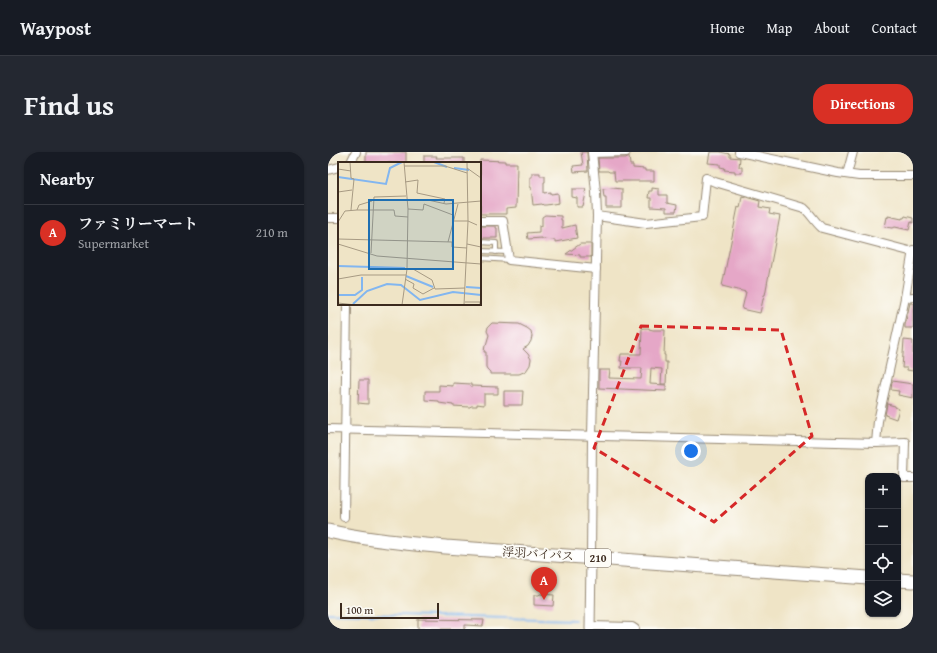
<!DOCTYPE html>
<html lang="en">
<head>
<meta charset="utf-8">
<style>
  :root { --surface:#171b24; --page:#242831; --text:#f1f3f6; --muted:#9ea1a6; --line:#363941; --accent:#d93025 }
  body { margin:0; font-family:"Gentium Book Plus","Noto Serif JP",serif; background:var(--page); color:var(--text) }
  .controls { position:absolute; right:12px; bottom:12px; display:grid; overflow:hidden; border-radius:8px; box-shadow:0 1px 3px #0004 }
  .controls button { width:36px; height:36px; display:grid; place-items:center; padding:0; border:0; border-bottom:1px solid var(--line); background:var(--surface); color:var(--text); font:20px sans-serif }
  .scale { position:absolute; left:12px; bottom:10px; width:99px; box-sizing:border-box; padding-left:4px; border:2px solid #3b2a1e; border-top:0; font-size:11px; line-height:14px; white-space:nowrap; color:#3b2a1e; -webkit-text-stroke:3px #fdfcf7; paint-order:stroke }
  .you { position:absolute; left:363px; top:299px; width:14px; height:14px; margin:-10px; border:3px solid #fff; border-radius:50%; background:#1a73e8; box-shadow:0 0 0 6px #1a73e833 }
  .badge { display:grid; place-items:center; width:26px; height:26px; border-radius:50%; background:var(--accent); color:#fff; font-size:13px; font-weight:700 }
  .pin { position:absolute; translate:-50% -33px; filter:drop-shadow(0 1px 2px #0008) }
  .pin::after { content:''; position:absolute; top:21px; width:14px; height:12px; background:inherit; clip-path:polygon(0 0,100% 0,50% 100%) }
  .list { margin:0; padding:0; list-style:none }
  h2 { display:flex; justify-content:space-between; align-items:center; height:52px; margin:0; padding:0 16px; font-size:17px }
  h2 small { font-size:13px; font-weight:400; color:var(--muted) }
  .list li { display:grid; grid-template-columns:26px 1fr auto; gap:12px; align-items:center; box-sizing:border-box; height:56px; padding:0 16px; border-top:1px solid var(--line) }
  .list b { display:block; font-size:15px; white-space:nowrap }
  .list p { margin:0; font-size:13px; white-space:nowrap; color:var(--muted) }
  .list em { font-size:13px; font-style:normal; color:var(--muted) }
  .icon { flex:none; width:22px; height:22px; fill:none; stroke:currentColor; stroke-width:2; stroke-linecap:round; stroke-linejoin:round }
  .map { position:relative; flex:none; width:585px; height:477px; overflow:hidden; border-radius:16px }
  header { display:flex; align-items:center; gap:24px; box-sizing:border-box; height:56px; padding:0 20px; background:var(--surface); border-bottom:1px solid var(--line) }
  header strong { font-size:19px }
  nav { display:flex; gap:22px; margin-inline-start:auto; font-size:14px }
  .intro { display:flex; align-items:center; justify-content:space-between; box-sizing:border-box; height:96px; padding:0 24px }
  h1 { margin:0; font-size:28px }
  .button { padding:10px 18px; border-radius:16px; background:var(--accent); color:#fff; font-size:14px; font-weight:700 }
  main { display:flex; gap:24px; padding:0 24px }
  aside { flex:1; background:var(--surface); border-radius:16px; box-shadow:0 1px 3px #0004 }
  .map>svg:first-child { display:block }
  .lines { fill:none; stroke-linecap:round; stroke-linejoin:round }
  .stream { stroke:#82b6f0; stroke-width:2 }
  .building { fill:#e5a7c7 }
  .service-casing { stroke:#958772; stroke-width:6 }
  .minor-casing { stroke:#958772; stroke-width:10 }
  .tertiary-casing { stroke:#958772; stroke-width:11 }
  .trunk-casing { stroke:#958772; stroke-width:15 }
  .service { stroke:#fff; stroke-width:4 }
  .minor { stroke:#fff; stroke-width:8 }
  .tertiary { stroke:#fff; stroke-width:9 }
  .trunk { stroke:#fff; stroke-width:13 }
  .marked { fill:none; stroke:#d62828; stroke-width:3; stroke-dasharray:8 5; stroke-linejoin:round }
  .labels { text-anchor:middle; stroke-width:3.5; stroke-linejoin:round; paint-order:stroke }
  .shield { fill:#fdfcf7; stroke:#75695f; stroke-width:1 }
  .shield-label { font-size:11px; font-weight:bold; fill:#3b2a1e }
  .street-label { font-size:12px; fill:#3b2a1e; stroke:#fdfcf7 }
  .inset-river { fill:none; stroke:#82b6f0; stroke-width:2 }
  .inset-road { fill:none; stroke:#a79a83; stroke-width:1 }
  .view { fill:#1f6fb2; fill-opacity:0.15; stroke:#1f6fb2; stroke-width:2 }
  .inset-edge { fill:none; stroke:#3b2a1e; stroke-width:2 }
</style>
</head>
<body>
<header>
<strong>Waypost</strong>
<nav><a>Home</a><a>Map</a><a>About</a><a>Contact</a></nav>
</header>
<div class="intro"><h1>Find us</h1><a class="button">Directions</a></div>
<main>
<aside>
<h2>Nearby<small></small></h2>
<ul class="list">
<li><span class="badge">A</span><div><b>ファミリーマート</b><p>Supermarket</p></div><em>210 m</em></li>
</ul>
</aside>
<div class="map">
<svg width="585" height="477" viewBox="0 0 585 477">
  <rect width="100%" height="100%" fill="#fdfcf7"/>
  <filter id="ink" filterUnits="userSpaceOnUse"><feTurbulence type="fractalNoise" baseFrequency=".025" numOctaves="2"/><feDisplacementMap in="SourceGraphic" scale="8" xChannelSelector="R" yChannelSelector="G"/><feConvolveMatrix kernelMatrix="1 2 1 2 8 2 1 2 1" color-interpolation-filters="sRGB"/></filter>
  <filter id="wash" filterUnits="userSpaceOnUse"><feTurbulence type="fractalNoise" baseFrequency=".012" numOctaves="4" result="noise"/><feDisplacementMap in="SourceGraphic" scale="16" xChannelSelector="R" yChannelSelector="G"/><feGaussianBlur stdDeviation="0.9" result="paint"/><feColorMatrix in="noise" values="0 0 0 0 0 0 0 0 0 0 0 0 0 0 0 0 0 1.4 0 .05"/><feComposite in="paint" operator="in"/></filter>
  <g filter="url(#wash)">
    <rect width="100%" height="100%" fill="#efe4c6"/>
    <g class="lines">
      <polyline class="stream" points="0,461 247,468"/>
    </g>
    <g id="blocks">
      <g class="building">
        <rect x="38" y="0" width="40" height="11"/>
        <polygon points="253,0 259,0 260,19 246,20 245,14 255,13"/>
        <polygon points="382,0 392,0 402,2 402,5 412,6 411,15 414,15 414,21 407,21 407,19 396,18 397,16 392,15 392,12 380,11"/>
        <polygon points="96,4 109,4 108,6 136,6 136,11 96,11"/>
        <polygon points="301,4 302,13 305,13 305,16 317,17 317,19 326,19 326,29 287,29 286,20 281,20 280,19 271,19 270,6 298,6"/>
        <polygon points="152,8 177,9 177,11 189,11 188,56 178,57 178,62 152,62"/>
        <polygon points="204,21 212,21 212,24 217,24 217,30 216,30 216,41 223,40 223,42 230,41 231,51 218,53 215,53 214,52 205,53 203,35 202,35 202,25 204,25"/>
        <polygon points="285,36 294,37 294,56 278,56 278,45 276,45 275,37"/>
        <polygon points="324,36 331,37 331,43 339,43 339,51 349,53 348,60 338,60 338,56 323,55 323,46 320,46 321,39 324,39"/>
        <polygon points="244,37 258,37 257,41 258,41 255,55 249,55 249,46 244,45"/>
        <polygon points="414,44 432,49 431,55 442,57 441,62 452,64 437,143 436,143 432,161 414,157 418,140 394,134 410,55 412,56"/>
        <polygon points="217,63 233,64 233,68 234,68 234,76 247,73 249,86 227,90 227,88 214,87 214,86 200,87 199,81 211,80 211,74 214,75 214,65"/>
        <polygon points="560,64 574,67 574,66 576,66 577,64 585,66 585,71 583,70 581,78 567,75 565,76 557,75 559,65 560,66"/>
        <polygon points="152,74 168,74 168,76 169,76 169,86 152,86"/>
        <polygon points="252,92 263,92 263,105 252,105 252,103 238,102"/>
        <polygon points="582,151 584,151 585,152 585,176 577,176 577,173"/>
        <polygon points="164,171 191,172 199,176 203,179 204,184 203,189 200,194 195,197 200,202 203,207 202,213 198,219 191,222 162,222 162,220 159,217 158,215 158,200 156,200 157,193 158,193 161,183 159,179 160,175"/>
        <polygon points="314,176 321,176 321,177 325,178 337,178 336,203 337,203 337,210 339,210 338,232 333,232 334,217 323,216 322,232 338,233 338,239 271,236 271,218 282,218 281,226 313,227 314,216 293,216 294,209 292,209 293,202 313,202"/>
        <polygon points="576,188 585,189 585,219 579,218 579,216 574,216"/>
        <polygon points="31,228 40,228 40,252 30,251"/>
        <polygon points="564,229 585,232 585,246 570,243 571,239 563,238"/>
        <polygon points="125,231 143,232 143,234 170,235 170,242 156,242 156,253 149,252 149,254 143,254 142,255 125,254 125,253 111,251 111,249 97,248 97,239 111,239 111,233 125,234"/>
        <polygon points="176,239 195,239 194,253 176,253"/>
        <polygon points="559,252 567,254 567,255 571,257 568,267 557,263"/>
        <polygon points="212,442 226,443 225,454 206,453 206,443 211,443"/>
        <polygon points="90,467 156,468 155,474 137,473 137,477 90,477"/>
      </g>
    </g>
  </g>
  <g filter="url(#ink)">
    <use href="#blocks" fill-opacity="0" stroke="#958772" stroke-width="1"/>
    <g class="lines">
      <defs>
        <g id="service">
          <polyline points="152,90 168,91 168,100"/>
          <polyline points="152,99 180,100"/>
          <polyline points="152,106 181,108"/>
        </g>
        <g id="minor">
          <polyline points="411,0 510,21 531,24 585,24"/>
          <polyline points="264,1 298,0"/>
          <polyline points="24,11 24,8 28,0"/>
          <polyline points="0,18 11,15"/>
          <polyline points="519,22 525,0"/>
          <path d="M 269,64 L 318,71 L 374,65 L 378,26 L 387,30 L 476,56 C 483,62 487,70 494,76 L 585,100"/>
          <polyline points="0,66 11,66"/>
          <polyline points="152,69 175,69 181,108 268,117"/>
          <polyline points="577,146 585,145"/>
          <polyline points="0,277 548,291 577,290 576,326 585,326"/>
          <polyline points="548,291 550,269 577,146 585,98"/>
          <polyline points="16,365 19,152"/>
          <polyline points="263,406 264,284 269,64 268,40 264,0"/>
          <polyline points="262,474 304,475 307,477"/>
        </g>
        <polyline id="tertiary" points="262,477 263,406"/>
        <g id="trunk">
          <path d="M 0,379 C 39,388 79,391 118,395 L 540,426"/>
          <polyline points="570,428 585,429"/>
        </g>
      </defs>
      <use href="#service" class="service-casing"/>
      <use href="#minor" class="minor-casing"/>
      <use href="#tertiary" class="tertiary-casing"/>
      <use href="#trunk" class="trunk-casing"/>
      <use href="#service" class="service"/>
      <use href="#minor" class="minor"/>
      <use href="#tertiary" class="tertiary"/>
      <use href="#trunk" class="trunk"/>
    </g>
  </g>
  <path class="marked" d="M 313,174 L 453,178 L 484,284 L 386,370 L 266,296 Z"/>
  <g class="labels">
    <rect class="shield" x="257" y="397" width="26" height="18" rx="3"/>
    <g class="shield-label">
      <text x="270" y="410">210</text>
    </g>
    <g class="street-label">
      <text transform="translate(210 402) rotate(4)" y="4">浮羽バイパス</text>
    </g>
  </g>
  <g transform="translate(10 10)">
    <rect width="143" height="143" fill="#efe4c6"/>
    <path class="inset-river" d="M 96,0 L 109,5M 116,6 L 131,8M 0,15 L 48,22 L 52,6 L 64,0M 0,104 L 67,106M 68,114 L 95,125M 128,125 L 143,126M 0,133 L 17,133 L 24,128 L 24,115M 15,142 L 29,129 L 49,122 L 63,123 L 82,138 L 115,130 L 143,133"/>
    <path class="inset-road" d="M 12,0 L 13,16 L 16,17 L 13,48M 66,4 L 107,4 L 129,11M 129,6 L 143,16M 0,7 L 13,9M 67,20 L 80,18 L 79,31 L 107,37 L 106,41M 0,30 L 14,28M 69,38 L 90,38 L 108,42 L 143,39M 70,47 L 85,48 L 86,42 L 115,53M 19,48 L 56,48 L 57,54 L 70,55M 114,59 L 130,59 L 139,63M 0,60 L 7,49 L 19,48 L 21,43 L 34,39M 0,77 L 114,80 L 114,85 L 129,86M 110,80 L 120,42M 0,82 L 39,94 L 143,102M 129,82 L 143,85M 33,91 L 36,35 L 68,34M 69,107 L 75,107 L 94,118 L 97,127 L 127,126M 0,117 L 23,113 L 68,113M 67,117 L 76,122 L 75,126 L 85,132 L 96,126M 127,140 L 142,140 L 142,142M 0,141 L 18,143M 64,143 L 69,107 L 70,47 L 66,0M 126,143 L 130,59 L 129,0"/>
    <path class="view" d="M 31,38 L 115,38 L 115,107 L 31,107 Z"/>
    <rect width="143" height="143" class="inset-edge"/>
  </g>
</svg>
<div class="controls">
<button>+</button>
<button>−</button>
<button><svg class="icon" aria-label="locate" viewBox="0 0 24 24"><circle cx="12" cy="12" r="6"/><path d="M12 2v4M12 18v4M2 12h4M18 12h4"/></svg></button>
<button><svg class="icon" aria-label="layers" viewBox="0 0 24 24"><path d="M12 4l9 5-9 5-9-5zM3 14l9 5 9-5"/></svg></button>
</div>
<div class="scale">100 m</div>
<div class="you"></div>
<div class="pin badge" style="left:216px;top:448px">A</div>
</div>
</main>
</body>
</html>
